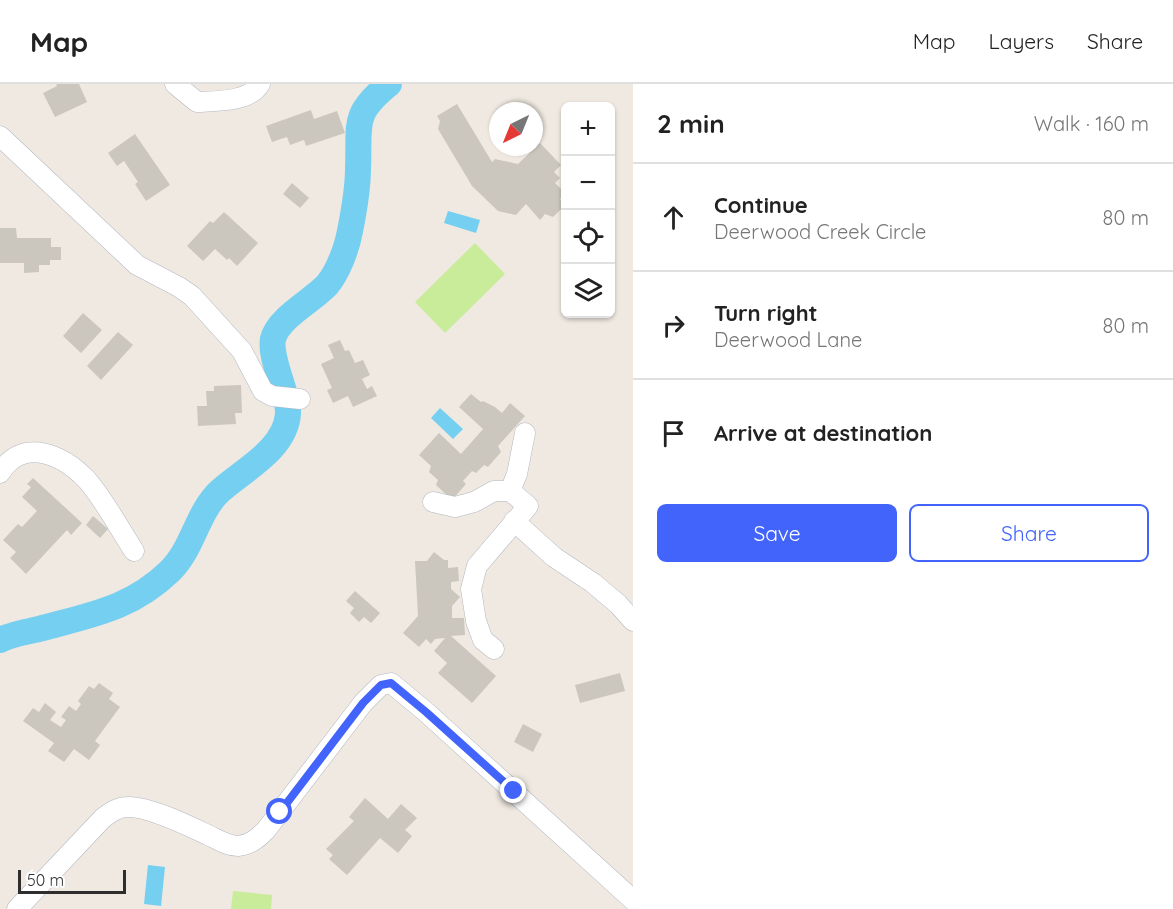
<!DOCTYPE html>
<html lang="en">
<head>
<meta charset="utf-8">
<style>
  :root { --surface:#fff; --page:#f2f2f2; --text:#222; --muted:#767676; --line:#e0e0e0; --accent:#4264fb }
  body { margin:0; font-family:Quicksand,sans-serif; background:var(--page); color:var(--text) }
  .controls { position:absolute; right:18px; top:18px; display:grid; overflow:hidden; border-radius:9px; box-shadow:0 2px 4px #0004 }
  .controls button { width:54px; height:54px; display:grid; place-items:center; padding:0; border:0; border-bottom:2px solid var(--line); background:var(--surface); color:var(--text); font:30px sans-serif }
  .compass { position:absolute; left:489px; top:18px; width:54px; height:54px; border-radius:50%; background:var(--surface); box-shadow:0 2px 4px #0004; rotate:223deg }
  .scale { position:absolute; left:18px; bottom:15px; width:108px; box-sizing:border-box; padding-left:6px; border:3px solid #2e2e2e; border-top:0; font-size:16px; line-height:21px; white-space:nowrap; color:#2e2e2e; -webkit-text-stroke:4px #fff; paint-order:stroke }
  .stop { position:absolute; width:18px; height:18px; margin:-14px; border:4px solid #4264fb; border-radius:50%; background:#fff }
  .stop.end { background:#4264fb; border-color:#fff; box-shadow:0 2px 6px #0008 }
  .list { margin:0; padding:0; list-style:none }
  h2 { display:flex; justify-content:space-between; align-items:center; height:78px; margin:0; padding:0 24px; font-size:26px }
  h2 small { font-size:20px; font-weight:400; color:var(--muted) }
  .list li { display:grid; grid-template-columns:39px 1fr auto; gap:18px; align-items:center; box-sizing:border-box; height:108px; padding:0 24px; border-top:2px solid var(--line) }
  .list b { display:block; font-size:22px; white-space:nowrap }
  .list p { margin:0; font-size:20px; white-space:nowrap; color:var(--muted) }
  .list em { font-size:20px; font-style:normal; color:var(--muted) }
  .actions { display:flex; gap:12px; padding:18px 24px }
  .actions a { flex:1; padding:14px 0; border:2px solid var(--accent); border-radius:9px; text-align:center; font-size:21px; color:var(--accent) }
  .actions .main { background:var(--accent); color:#fff }
  .icon { flex:none; width:33px; height:33px; fill:none; stroke:currentColor; stroke-width:2; stroke-linecap:round; stroke-linejoin:round }
  .map { position:relative; flex:none; width:633px; height:825px; overflow:hidden }
  header { display:flex; align-items:center; gap:36px; box-sizing:border-box; height:84px; padding:0 30px; background:var(--surface); border-bottom:2px solid var(--line) }
  header strong { font-size:28px }
  nav { display:flex; gap:33px; margin-inline-start:auto; font-size:21px }
  main { display:flex }
  aside { flex:1; background:var(--surface) }
  .map>svg:first-child { display:block }
  .pitch { fill:#c9ec9a }
  .water { fill:#75cff0 }
  .lines { fill:none; stroke-linecap:round; stroke-linejoin:round }
  .river { stroke:#75cff0; stroke-width:26 }
  .building { fill:#cbc7bf }
  .minor-casing { stroke:#b4b7c1; stroke-width:21 }
  .minor { stroke:#fff; stroke-width:20 }
  .route { stroke:#4264fb; stroke-width:8 }
</style>
</head>
<body>
<header>
<strong>Map</strong>
<nav><a>Map</a><a>Layers</a><a>Share</a></nav>
</header>
<main>
<div class="map">
<svg width="633" height="825" viewBox="0 0 633 825">
  <rect width="100%" height="100%" fill="#efe9e1"/>
  <g class="pitch">
    <polygon points="475,159 505,190 445,249 415,218"/>
    <polygon points="233,807 272,811 271,825 231,825"/>
  </g>
  <g class="water">
    <polygon points="448,127 480,136 476,149 444,139"/>
    <polygon points="440,324 463,345 453,355 431,334"/>
    <polygon points="148,781 165,783 161,822 144,820"/>
  </g>
  <g class="lines">
    <path class="river" d="M 0,556 C 12,550 26,548 39,545 C 90,531 131,525 170,487 C 193,465 197,428 220,407 C 243,386 285,366 288,330 C 289,311 269,274 273,255 C 278,234 312,217 327,201 C 338,188 347,164 350,147 C 354,127 358,105 358,84 C 360,40 351,31 389,0"/>
  </g>
  <g class="building">
    <polygon points="56,0 79,0 87,18 55,33 43,9 57,2"/>
    <polygon points="457,20 492,78 495,75 518,80 540,59 561,81 554,88 560,94 555,99 565,109 560,115 564,122 553,133 545,130 540,136 526,120 516,131 498,127 472,102 438,45 440,37 437,32"/>
    <polygon points="311,26 314,35 337,27 345,49 306,62 304,56 290,61 287,53 272,58 266,42"/>
    <polygon points="135,50 170,101 146,117 135,100 138,98 124,77 117,82 108,69"/>
    <polygon points="292,99 309,114 300,124 283,110"/>
    <polygon points="224,128 258,159 237,182 229,174 227,176 215,165 203,177 187,162 210,137 213,139"/>
    <polygon points="0,144 16,144 17,154 51,154 51,163 61,163 61,176 50,176 50,181 39,181 39,188 24,189 24,179 0,179"/>
    <polygon points="83,229 102,246 81,269 63,252"/>
    <polygon points="118,248 133,261 101,296 87,282"/>
    <polygon points="340,256 345,267 349,266 355,279 363,276 370,291 362,295 367,305 372,302 377,312 353,323 348,312 333,319 327,306 332,304 321,280 334,274 328,261"/>
    <polygon points="241,301 242,329 235,329 236,340 198,342 197,322 207,322 206,307 214,307 214,302"/>
    <polygon points="471,310 481,318 483,317 495,323 502,329 510,319 525,332 498,362 501,368 488,383 484,381 476,389 472,387 463,397 466,400 452,416 436,401 438,396 429,388 431,382 419,371 439,349 461,370 483,345 459,323"/>
    <polygon points="33,394 82,439 71,451 67,446 26,490 10,474 16,468 3,456 18,440 22,443 37,427 22,413 31,403 27,400"/>
    <polygon points="93,432 108,445 100,454 86,441"/>
    <polygon points="434,468 444,476 448,476 448,484 458,483 459,497 451,498 451,505 460,513 452,522 452,534 464,534 465,551 451,552 496,592 472,619 438,589 447,579 434,567 445,554 435,555 431,560 426,555 419,563 403,549 418,532 415,477 427,477"/>
    <polygon points="355,507 380,529 371,539 364,533 359,538 350,529 354,524 346,517"/>
    <polygon points="620,589 625,607 580,619 575,601"/>
    <polygon points="99,599 113,609 109,615 120,623 95,657 100,661 89,676 74,665 64,678 48,667 54,659 23,637 33,624 39,628 45,619 56,628 50,636 61,643 66,636 61,633 69,622 76,627 81,620 78,617 89,602 94,605"/>
    <polygon points="523,640 542,650 533,668 514,658"/>
    <polygon points="365,714 388,735 401,720 417,734 405,746 412,752 398,769 380,754 347,791 329,775 333,771 326,765 354,737 349,733"/>
  </g>
  <g class="lines">
    <defs>
      <g id="minor">
        <path d="M 175,0 L 197,18 C 218,17 249,18 260,0"/>
        <polyline points="0,52 137,181 179,203 192,212 242,267 263,307 272,312 300,315"/>
        <path d="M 0,389 C 23,352 63,371 87,396 C 105,417 119,444 134,467"/>
        <polyline points="433,418 455,423 474,418 494,407 510,407"/>
        <polyline points="514,437 554,473 593,499 618,520 633,537"/>
        <polyline points="494,565 483,556 476,537 471,505 477,482 528,422 510,407 517,390 525,349"/>
        <path d="M 17,825 L 103,734 C 111,728 118,723 128,723 C 148,722 189,742 208,751 C 217,755 227,762 238,762 C 250,761 258,754 266,746 L 363,619 L 381,601 L 391,599 L 426,628 L 633,816"/>
      </g>
    </defs>
    <use href="#minor" class="minor-casing"/>
    <use href="#minor" class="minor"/>
  </g>
  <g class="lines">
    <polyline class="route" points="280,728 363,619 381,601 391,599 426,628 514,707"/>
  </g>
</svg>
<div class="controls">
<button>+</button>
<button>−</button>
<button><svg class="icon" aria-label="locate" viewBox="0 0 24 24"><circle cx="12" cy="12" r="6"/><path d="M12 2v4M12 18v4M2 12h4M18 12h4"/></svg></button>
<button><svg class="icon" aria-label="layers" viewBox="0 0 24 24"><path d="M12 4l9 5-9 5-9-5zM3 14l9 5 9-5"/></svg></button>
</div>
<svg class="compass" viewBox="-18 -18 36 36"><path d="M0-13l5 13h-10z" fill="#e53935"/><path d="M0 13l5-13h-10z" fill="#767676"/></svg>
<div class="scale">50 m</div>
<div class="stop" style="left:280px;top:728px"></div>
<div class="stop end" style="left:514px;top:707px"></div>
</div>
<aside>
<h2>2 min<small>Walk · 160 m</small></h2>
<ul class="list">
<li><svg class="icon" aria-label="ahead" viewBox="0 0 24 24"><path d="M12 20V5M6 11l6-6 6 6"/></svg><div><b>Continue</b><p>Deerwood Creek Circle</p></div><em>80 m</em></li>
<li><svg class="icon" aria-label="right" viewBox="0 0 24 24"><path d="M7 20v-9h11M14 6l5 5-5 5"/></svg><div><b>Turn right</b><p>Deerwood Lane</p></div><em>80 m</em></li>
<li><svg class="icon" aria-label="arrive" viewBox="0 0 24 24"><path d="M6 21V4h12l-3 4 3 4H6"/></svg><div><b>Arrive at destination</b></div></li>
</ul>
<div class="actions"><a class="main">Save</a><a>Share</a></div>
</aside>
</main>
</body>
</html>
